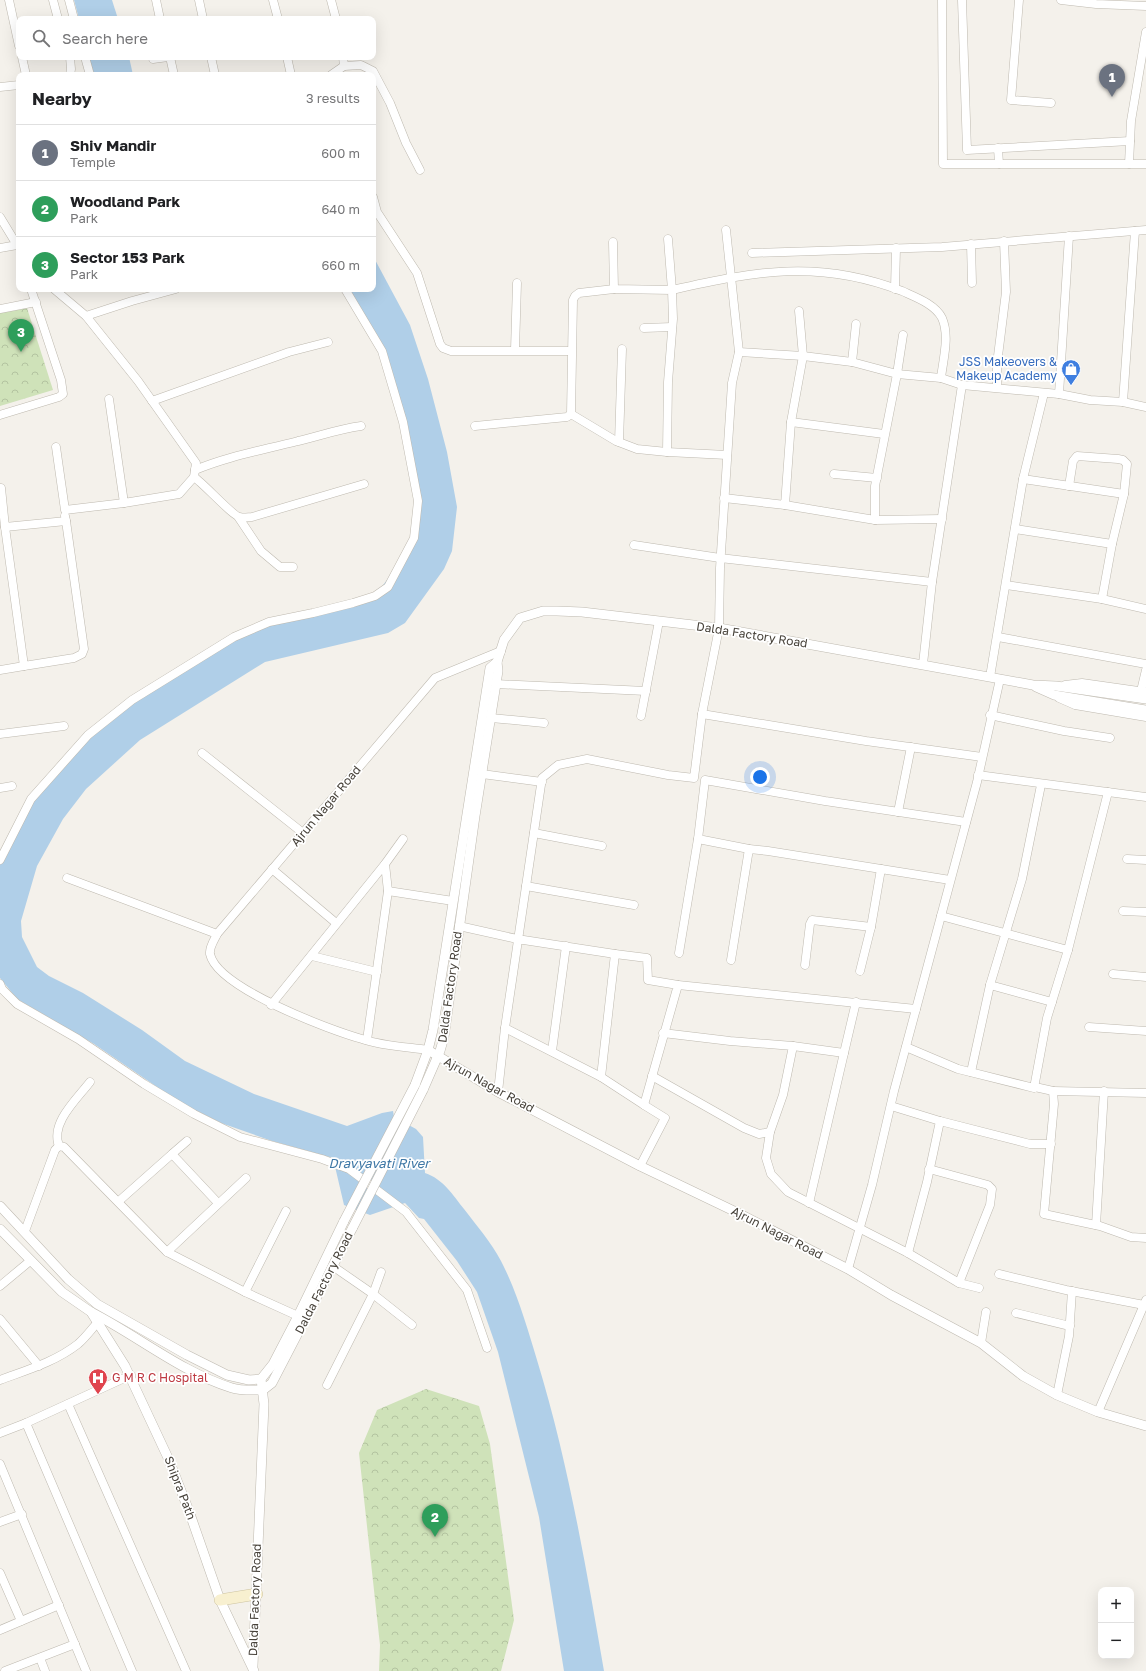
<!DOCTYPE html>
<html lang="en">
<head>
<meta charset="utf-8">
<style>
  :root { --surface:#fff; --page:#f2f2f2; --text:#202124; --muted:#757577; --line:#e0e0e0; --accent:#e05536 }
  body { margin:0; font-family:"Golos Text",sans-serif; background:var(--page); color:var(--text) }
  .controls { position:absolute; right:12px; bottom:12px; display:grid; overflow:hidden; border-radius:8px; box-shadow:0 4px 16px #0002 }
  .controls button { width:36px; height:36px; display:grid; place-items:center; padding:0; border:0; border-bottom:1px solid var(--line); background:var(--surface); color:var(--text); font:20px sans-serif }
  .you { position:absolute; left:760px; top:777px; width:14px; height:14px; margin:-10px; border:3px solid #fff; border-radius:50%; background:#1a73e8; box-shadow:0 0 0 6px #1a73e833 }
  .badge { display:grid; place-items:center; width:26px; height:26px; border-radius:50%; background:var(--accent); color:#fff; font-size:13px; font-weight:700 }
  .pin { position:absolute; translate:-50% -33px; filter:drop-shadow(0 1px 2px #0008) }
  .pin::after { content:''; position:absolute; top:21px; width:14px; height:12px; background:inherit; clip-path:polygon(0 0,100% 0,50% 100%) }
  .list { margin:0; padding:0; list-style:none }
  h2 { display:flex; justify-content:space-between; align-items:center; height:52px; margin:0; padding:0 16px; font-size:17px }
  h2 small { font-size:13px; font-weight:400; color:var(--muted) }
  .list li { display:grid; grid-template-columns:26px 1fr auto; gap:12px; align-items:center; box-sizing:border-box; height:56px; padding:0 16px; border-top:1px solid var(--line) }
  .list b { display:block; font-size:15px; white-space:nowrap }
  .list p { margin:0; font-size:13px; white-space:nowrap; color:var(--muted) }
  .list em { font-size:13px; font-style:normal; color:var(--muted) }
  .icon { flex:none; width:22px; height:22px; fill:none; stroke:currentColor; stroke-width:2; stroke-linecap:round; stroke-linejoin:round }
  .map { position:relative; flex:none; width:1146px; height:1671px; overflow:hidden }
  .search { position:absolute; background:var(--surface); box-shadow:0 4px 16px #0002; left:16px; top:16px; width:360px; height:44px; display:flex; align-items:center; gap:10px; box-sizing:border-box; padding:0 14px; border-radius:8px; color:var(--muted); font-size:15px }
  .panel { position:absolute; background:var(--surface); box-shadow:0 4px 16px #0002; left:16px; top:72px; width:360px; height:220px; border-radius:8px }
  .map>svg:first-child { display:block }
  .park { fill:url(#park-crowns) }
  .water { fill:#b0cfe8 }
  .lines { fill:none; stroke-linecap:round; stroke-linejoin:round }
  .minor-casing { stroke:#beb9af; stroke-width:9 }
  .tertiary-casing { stroke:#beb9af; stroke-width:10 }
  .secondary-casing { stroke:#cdc3a0; stroke-width:12 }
  .minor { stroke:#fff; stroke-width:8 }
  .tertiary { stroke:#fff; stroke-width:9 }
  .secondary { stroke:#f8f0d0; stroke-width:11 }
  .tertiary-bridge-casing { stroke:#beb9af; stroke-width:10; stroke-linecap:butt }
  .tertiary-bridge { stroke:#fff; stroke-width:9 }
  .labels { text-anchor:middle; stroke-width:3.5; stroke-linejoin:round; paint-order:stroke }
  .shop-label { font-size:12px; fill:#366cbe; stroke:#fff; text-anchor:end }
  .street-label { font-size:12px; fill:#47423a; stroke:#fff }
  .health-label { font-size:12px; fill:#be3a42; stroke:#fff; text-anchor:start }
  .water-label { font-size:13px; font-style:italic; fill:#3f78a6; stroke:#fff }
</style>
</head>
<body>
<div class="map">
<svg width="1146" height="1671" viewBox="0 0 1146 1671">
  <defs>
    <pattern id="park-crowns" width="20" height="18" patternUnits="userSpaceOnUse"><rect width="20" height="18" fill="#cfe2b9"/><path d="M2 6a3 3 0 1 1 6 0M12 15a3 3 0 1 1 6 0" fill="none" stroke="#b3c3a0"/></pattern>
  </defs>
  <rect width="100%" height="100%" fill="#f4f1eb"/>
  <g class="park">
    <polygon points="27,308 53,390 0,406 0,313"/>
    <polygon points="426,1389 479,1406 490,1444 514,1620 501,1671 379,1671 380,1645 359,1453 377,1410"/>
  </g>
  <g class="water">
    <polygon points="74,0 112,0 118,19 79,19"/>
    <polygon points="89,57 129,57 133,75 94,75"/>
    <path d="M 373,256 L 410,325 L 428,379 L 447,452 L 457,507 L 452,551 L 444,569 L 405,623 L 388,633 L 265,662 L 140,740 L 86,789 L 63,819 L 37,866 L 21,921 L 22,937 L 37,967 L 49,976 L 83,993 L 142,1030 L 185,1061 L 254,1094 L 347,1126 L 382,1113 L 393,1111 L 394,1117 L 416,1129 L 423,1137 L 425,1173 C 443,1179 453,1195 464,1209 C 477,1226 491,1242 501,1261 C 517,1292 527,1327 537,1360 C 568,1461 586,1567 604,1671 L 564,1671 L 539,1517 L 498,1352 L 477,1292 L 457,1261 L 424,1219 L 419,1218 L 405,1203 L 370,1215 L 344,1205 L 333,1158 L 272,1141 L 221,1123 L 179,1102 L 94,1044 L 17,999 L 0,978 L 0,862 L 33,801 L 74,749 L 120,707 L 249,628 L 374,597 L 412,547 L 418,499 L 415,478 L 377,338 L 349,289 L 373,289 Z"/>
  </g>
  <g class="lines">
    <defs>
      <g id="minor">
        <polyline points="9,0 19,46"/>
        <polyline points="53,0 58,19"/>
        <polyline points="69,0 74,19"/>
        <polyline points="156,0 160,19"/>
        <polyline points="199,0 203,19"/>
        <polyline points="273,0 278,19"/>
        <polyline points="331,0 336,19"/>
        <polyline points="942,0 943,164 1146,164"/>
        <polyline points="962,0 967,150 1130,141"/>
        <polyline points="1019,0 1011,100 1051,103"/>
        <polyline points="1061,0 1096,4 1146,6"/>
        <polyline points="22,57 26,75"/>
        <polyline points="85,57 90,75"/>
        <polyline points="170,57 174,75"/>
        <polyline points="211,57 215,75"/>
        <polyline points="287,57 291,75"/>
        <polyline points="343,57 344,66"/>
        <polyline points="153,59 168,57"/>
        <polyline points="70,75 71,69 70,57"/>
        <polyline points="331,75 344,66 361,65 373,71 390,103 406,143 420,170"/>
        <polyline points="0,87 19,85"/>
        <polyline points="998,148 999,164"/>
        <polyline points="1129,164 1131,121 1146,32"/>
        <polyline points="373,197 377,212 417,273 440,344 443,348 451,351 571,351"/>
        <polyline points="0,217 17,245 0,248"/>
        <path d="M 668,239 L 672,290 C 756,271 819,259 902,291 C 915,297 935,304 942,318 C 950,336 943,360 941,378"/>
        <polyline points="613,242 614,289 672,290 673,319 668,382 667,452 727,455"/>
        <polyline points="971,244 972,283"/>
        <polyline points="752,253 942,247 1146,230"/>
        <polyline points="54,289 86,316 138,381 196,463 194,477 179,494 124,503 109,399"/>
        <polyline points="614,289 579,293 575,296 573,300 571,414 616,441 637,449 667,452"/>
        <polyline points="895,289 896,248"/>
        <polyline points="0,309 36,302"/>
        <polyline points="86,316 132,301 176,289"/>
        <polyline points="644,328 672,327"/>
        <polyline points="515,350 517,283"/>
        <polyline points="739,352 803,356 852,362 897,374 941,378 962,385 1059,394 1090,400 1123,402 1146,407"/>
        <polyline points="852,362 856,324"/>
        <polyline points="997,387 997,364 1006,292 1004,241"/>
        <polyline points="1059,394 1069,236"/>
        <polyline points="152,401 289,352 328,342"/>
        <polyline points="1123,402 1135,231"/>
        <polyline points="0,415 59,397 63,394 61,380 31,289"/>
        <polyline points="791,422 884,434"/>
        <polyline points="475,426 567,417 571,414"/>
        <polyline points="619,442 622,349"/>
        <polyline points="56,447 65,510 124,503"/>
        <path d="M 195,470 C 228,456 264,450 298,441 C 319,436 339,429 361,426"/>
        <polyline points="834,474 877,478"/>
        <path d="M 194,477 C 204,484 234,517 240,517 C 243,518 249,517 252,517 L 364,484"/>
        <polyline points="1023,479 1124,494"/>
        <polyline points="1069,486 1073,461 1077,456 1118,459 1123,460 1127,464 1124,494 1112,544 1102,599"/>
        <polyline points="1,488 5,527 66,521 65,516"/>
        <polyline points="724,498 785,505 791,422 803,356 799,311"/>
        <polyline points="785,505 875,520 875,486 897,374 903,335"/>
        <polyline points="239,518 261,551 280,567 293,567"/>
        <polyline points="875,520 942,519"/>
        <polyline points="5,527 24,666 74,658 82,654 84,649 66,521"/>
        <polyline points="1015,529 1112,544"/>
        <polyline points="634,545 720,558 932,582"/>
        <polyline points="1006,585 1102,599 1146,609"/>
        <polyline points="998,637 1146,664"/>
        <polyline points="923,664 932,582 962,385"/>
        <polyline points="0,670 24,666"/>
        <polyline points="990,677 1023,479 1044,393"/>
        <polyline points="496,684 646,691"/>
        <polyline points="1065,685 1082,683 1146,692"/>
        <polyline points="1141,691 1146,670"/>
        <polyline points="1059,698 1075,705 1146,717"/>
        <polyline points="702,714 866,741 982,757"/>
        <polyline points="990,715 1064,731 1110,738"/>
        <polyline points="641,716 659,621"/>
        <polyline points="491,718 544,723"/>
        <polyline points="0,734 64,726"/>
        <polyline points="202,753 303,833"/>
        <polyline points="482,774 542,782"/>
        <polyline points="978,775 1146,797"/>
        <polyline points="1041,785 1022,879 990,985 1052,1002"/>
        <polyline points="0,788 12,786"/>
        <polyline points="898,812 911,747"/>
        <polyline points="534,833 602,846"/>
        <polyline points="749,849 698,839 705,780 825,801 966,822"/>
        <polyline points="1127,859 1146,860"/>
        <polyline points="0,860 31,799 88,735 132,700 234,637 269,622 313,613 353,603 375,596 388,587 414,538 418,501 403,422 382,351 345,289"/>
        <polyline points="385,864 403,839"/>
        <polyline points="272,869 336,923"/>
        <polyline points="67,878 217,934"/>
        <polyline points="526,886 634,905"/>
        <polyline points="388,891 453,901"/>
        <polyline points="1123,911 1146,912"/>
        <polyline points="941,916 1068,950 1108,792"/>
        <polyline points="459,926 517,939 615,954 601,1077 505,1028 542,778 558,765 587,759 668,775 694,778 702,714 719,628 720,568 732,383 739,352 726,230"/>
        <polyline points="679,953 698,839"/>
        <polyline points="312,956 377,972"/>
        <polyline points="731,960 749,849 768,851 881,869"/>
        <polyline points="805,965 810,924 812,920 871,927 881,869 950,880"/>
        <polyline points="860,971 871,927"/>
        <polyline points="1113,974 1146,977"/>
        <polyline points="0,984 2,989 17,1004 78,1039 144,1084 194,1114 240,1137 322,1159 349,1169 406,1212 467,1290 487,1348"/>
        <polyline points="678,985 916,1009"/>
        <polyline points="271,1005 385,864 388,891 367,1040"/>
        <polyline points="1089,1027 1146,1031"/>
        <polyline points="793,1046 844,1053 856,1002"/>
        <polyline points="906,1047 958,1069 1034,1088 1047,1018 1068,950"/>
        <path d="M 428,1050 C 407,1047 382,1046 362,1039 C 330,1030 217,988 210,954 C 209,947 215,939 217,934 L 435,678 L 501,651"/>
        <polyline points="552,1051 566,946"/>
        <polyline points="971,1072 990,985"/>
        <polyline points="652,1076 744,1128 759,1134 770,1132 783,1095 793,1046 730,1041 663,1033"/>
        <polyline points="601,1077 644,1105 678,985 648,980 647,958 615,954"/>
        <polyline points="1035,1087 1053,1091 1054,1104 1044,1214 1100,1226 1131,1237 1146,1238"/>
        <polyline points="1053,1091 1146,1093"/>
        <polyline points="498,1092 505,1028"/>
        <polyline points="891,1106 940,1121 927,1182 908,1253"/>
        <polyline points="940,1121 1030,1144 1051,1144"/>
        <polyline points="770,1132 766,1158 771,1174 788,1192 908,1253 959,1283 979,1288"/>
        <path d="M 59,1146 C 50,1123 77,1099 90,1082"/>
        <polyline points="172,1154 187,1141"/>
        <polyline points="640,1166 665,1118 644,1105"/>
        <polyline points="929,1169 988,1185 992,1189 990,1205 959,1283"/>
        <polyline points="119,1201 172,1154 218,1203"/>
        <polyline points="809,1203 844,1053"/>
        <polyline points="1096,1225 1104,1091"/>
        <polyline points="25,1231 55,1150 59,1146 64,1147 167,1252 245,1292 298,1316"/>
        <polyline points="167,1252 246,1178"/>
        <polyline points="334,1267 373,1294 412,1325"/>
        <polyline points="848,1269 872,1185 894,1091 977,782 1000,679"/>
        <polyline points="999,1274 1066,1290 1144,1305"/>
        <polyline points="0,1286 30,1261"/>
        <polyline points="245,1292 286,1211"/>
        <polyline points="1016,1313 1070,1326"/>
        <polyline points="0,1319 39,1366"/>
        <polyline points="981,1343 986,1312"/>
        <path d="M 0,1380 C 27,1370 55,1362 78,1344 C 85,1338 91,1330 97,1323"/>
        <polyline points="327,1385 373,1294 381,1272"/>
        <polyline points="1057,1395 1069,1336 1072,1291"/>
        <polyline points="68,1404 186,1671"/>
        <polyline points="1098,1412 1146,1300"/>
        <polyline points="26,1423 132,1671"/>
        <polyline points="0,1433 26,1423 131,1375"/>
        <polyline points="0,1464 86,1671"/>
        <polyline points="0,1522 22,1514"/>
        <polyline points="0,1573 21,1621"/>
        <polyline points="0,1630 59,1605"/>
        <polyline points="40,1658 45,1671"/>
        <polyline points="5,1671 75,1644"/>
      </g>
      <g id="tertiary">
        <polyline points="1036,687 1054,695 1146,710"/>
        <polyline points="428,1050 498,1092 640,1166 736,1212 848,1269 891,1295 981,1343 1023,1376 1057,1395 1098,1412 1146,1426"/>
        <polyline points="415,1085 428,1050 433,1030 490,668 497,662 504,640 520,618 543,611 557,611 582,612 719,628 1033,685 1056,686 1146,699"/>
        <polyline points="423,1090 440,1051 444,1037 475,816 498,671 497,662"/>
        <polyline points="0,1206 68,1279 97,1304 187,1355 227,1375 249,1380 261,1379"/>
        <polyline points="0,1229 62,1292 91,1312 125,1366 169,1460 189,1511 220,1600 254,1671"/>
        <path d="M 91,1312 C 138,1336 181,1372 232,1388 C 241,1391 254,1390 263,1390"/>
        <polyline points="263,1390 272,1383 353,1227"/>
        <polyline points="253,1666 264,1404 261,1379 273,1364 298,1316 344,1221"/>
      </g>
      <polyline id="secondary" points="220,1600 257,1594"/>
    </defs>
    <use href="#minor" class="minor-casing"/>
    <use href="#tertiary" class="tertiary-casing"/>
    <use href="#secondary" class="secondary-casing"/>
    <use href="#minor" class="minor"/>
    <use href="#tertiary" class="tertiary"/>
    <use href="#secondary" class="secondary"/>
    <defs>
      <g id="tertiary-bridge">
        <polyline points="344,1221 415,1085"/>
        <polyline points="353,1227 423,1090"/>
      </g>
    </defs>
    <use href="#tertiary-bridge" class="tertiary-bridge-casing"/>
    <use href="#tertiary-bridge" class="tertiary-bridge"/>
  </g>
  <defs>
    <symbol id="shop-pin" viewBox="-11 -11 22 30"><path d="M0 17L-7.5 6A9.5 9.5 0 1 1 7.5 6Z" fill="#3f7fe0" stroke="#fff"/><path d="M-5-2.5h2.3a2.7 3.5 0 0 1 5.4 0H5L5.5 6h-11ZM-1.5-2.5h3a1.5 2.3 0 0 0-3 0Z" fill="#fff"/></symbol>
    <symbol id="hospital-pin" viewBox="-11 -11 22 30"><path d="M0 17L-7.5 6A9.5 9.5 0 1 1 7.5 6Z" fill="#e0444e" stroke="#fff"/><path d="M-5-5h3v3.5h4V-5h3V5h-3V1.5h-4V5h-3Z" fill="#fff"/></symbol>
  </defs>
  <g fill-rule="evenodd">
    <use href="#shop-pin" x="1060" y="358" width="22" height="30"/>
    <use href="#hospital-pin" x="87" y="1367" width="22" height="30"/>
  </g>
  <g class="labels">
    <g class="shop-label">
      <text x="1057" y="366">JSS Makeovers &amp;<tspan x="1057" dy="14">Makeup Academy</tspan></text>
    </g>
    <g class="street-label">
      <text transform="translate(752 635) rotate(9)" y="4">Dalda Factory Road</text>
      <text transform="translate(326 806) rotate(-50)" y="4">Ajrun Nagar Road</text>
      <text transform="translate(450 987) rotate(-82)" y="4">Dalda Factory Road</text>
      <text transform="translate(489 1085) rotate(29)" y="4">Ajrun Nagar Road</text>
      <text transform="translate(777 1233) rotate(27)" y="4">Ajrun Nagar Road</text>
      <text transform="translate(324 1283) rotate(-63)" y="4">Dalda Factory Road</text>
      <text transform="translate(180 1488) rotate(69)" y="4">Shipra Path</text>
      <text transform="translate(255 1600) rotate(-88)" y="4">Dalda Factory Road</text>
    </g>
    <g class="health-label">
      <text x="112" y="1382">G M R C Hospital</text>
    </g>
    <g class="water-label">
      <text x="379" y="1168">Dravyavati River</text>
    </g>
  </g>
</svg>
<div class="controls">
<button>+</button>
<button>−</button>
</div>
<div class="you"></div>
<div class="pin badge" style="left:1112px;top:97px;background:#6b7280">1</div>
<div class="pin badge" style="left:435px;top:1537px;background:#2e9e5b">2</div>
<div class="pin badge" style="left:21px;top:352px;background:#2e9e5b">3</div>
<div class="search"><svg class="icon" aria-label="search" viewBox="0 0 24 24"><circle cx="10" cy="10" r="6"/><path d="M15 15l6 6"/></svg>Search here</div>
<section class="panel">
<h2>Nearby<small>3 results</small></h2>
<ul class="list">
<li><span class="badge" style="background:#6b7280">1</span><div><b>Shiv Mandir</b><p>Temple</p></div><em>600 m</em></li>
<li><span class="badge" style="background:#2e9e5b">2</span><div><b>Woodland Park</b><p>Park</p></div><em>640 m</em></li>
<li><span class="badge" style="background:#2e9e5b">3</span><div><b>Sector 153 Park</b><p>Park</p></div><em>660 m</em></li>
</ul>
</section>
</div>
</body>
</html>
